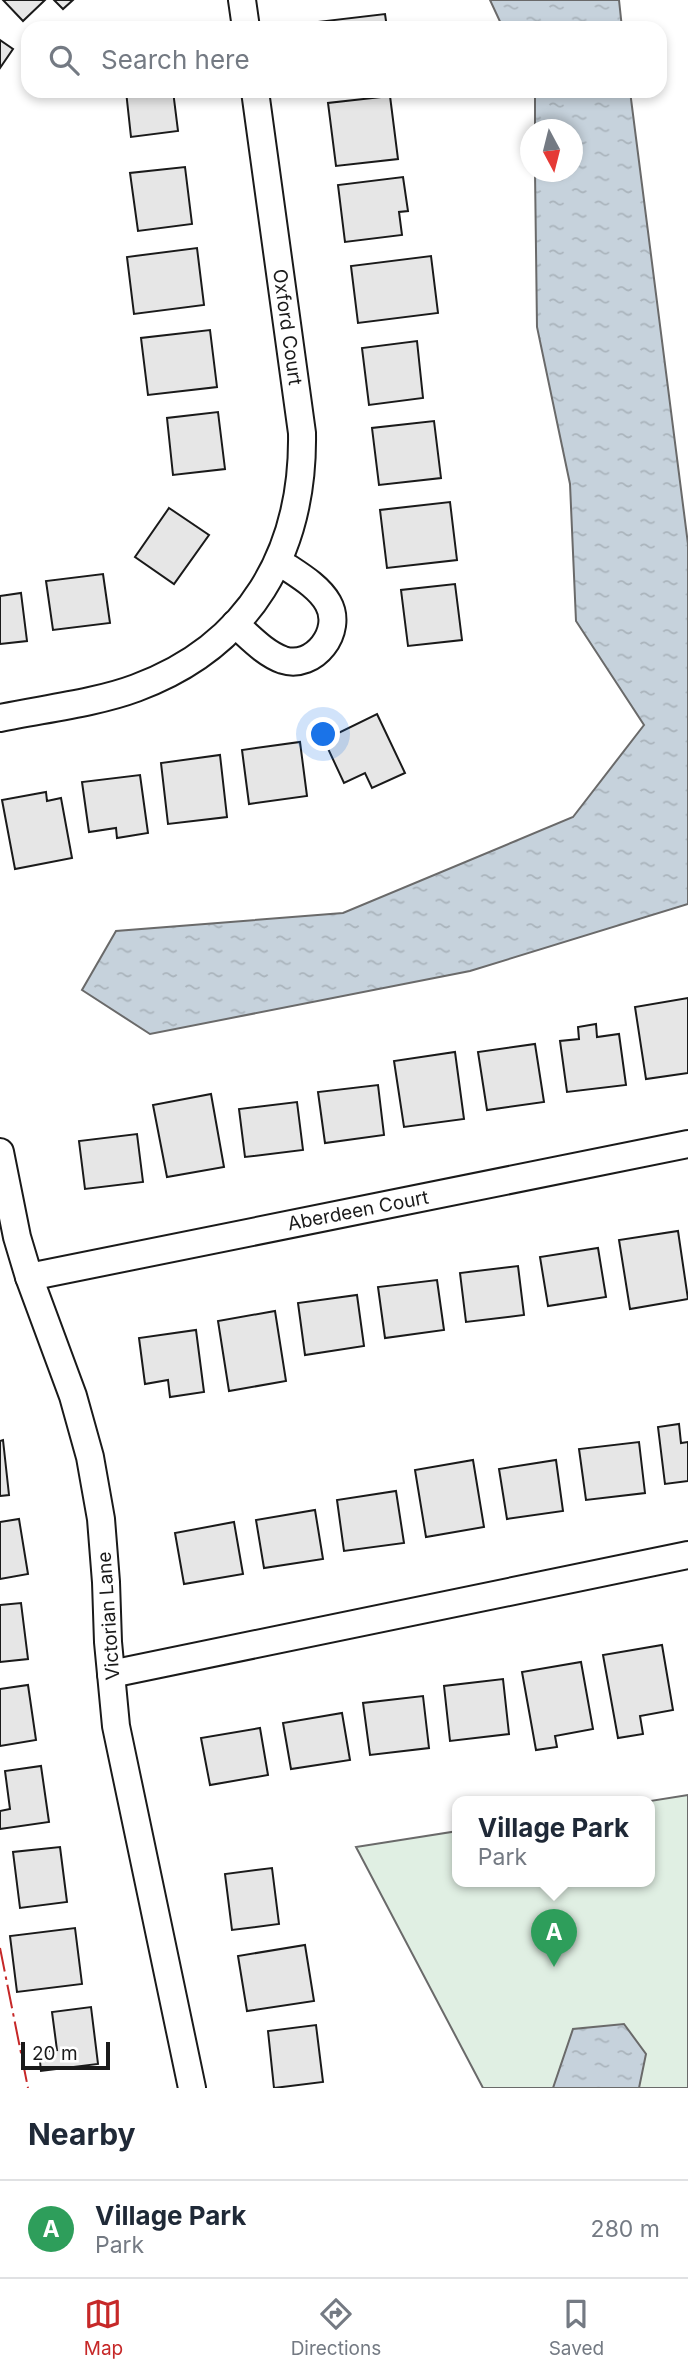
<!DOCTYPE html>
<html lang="en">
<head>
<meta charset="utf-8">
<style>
  :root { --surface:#fff; --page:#f2f2f3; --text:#1f2937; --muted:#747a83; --line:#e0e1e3; --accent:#c62828 }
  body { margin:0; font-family:Inter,sans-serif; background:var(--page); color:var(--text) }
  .compass { position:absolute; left:520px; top:119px; width:63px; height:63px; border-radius:50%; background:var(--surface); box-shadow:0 4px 10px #0003; rotate:173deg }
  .scale { position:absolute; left:21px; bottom:18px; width:89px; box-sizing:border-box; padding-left:7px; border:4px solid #1a1a1a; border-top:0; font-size:19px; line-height:24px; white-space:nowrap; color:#1a1a1a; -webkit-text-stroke:5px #fff; paint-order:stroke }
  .you { position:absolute; left:324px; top:735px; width:24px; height:24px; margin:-18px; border:5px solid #fff; border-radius:50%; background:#1a73e8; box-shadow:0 0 0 10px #1a73e833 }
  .badge { display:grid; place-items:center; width:46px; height:46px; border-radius:50%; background:var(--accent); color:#fff; font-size:23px; font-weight:700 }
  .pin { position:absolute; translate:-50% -58px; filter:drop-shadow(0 2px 4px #0008) }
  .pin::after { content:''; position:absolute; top:37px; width:24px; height:21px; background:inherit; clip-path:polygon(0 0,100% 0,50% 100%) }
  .popup { position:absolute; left:452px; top:1796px; width:203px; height:91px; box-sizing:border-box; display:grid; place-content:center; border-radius:14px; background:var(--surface); filter:drop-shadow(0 2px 5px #0005); font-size:23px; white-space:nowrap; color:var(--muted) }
  .popup b { font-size:26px; color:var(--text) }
  .popup::after { content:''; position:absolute; left:50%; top:100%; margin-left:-14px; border:14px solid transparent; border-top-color:var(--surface) }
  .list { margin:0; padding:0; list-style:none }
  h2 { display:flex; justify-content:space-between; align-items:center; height:91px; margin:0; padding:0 28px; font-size:30px }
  h2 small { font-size:23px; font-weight:400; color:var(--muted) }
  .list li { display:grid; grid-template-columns:46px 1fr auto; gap:21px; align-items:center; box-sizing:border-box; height:98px; padding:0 28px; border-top:2px solid var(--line) }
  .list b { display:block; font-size:26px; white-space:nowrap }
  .list p { margin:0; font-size:23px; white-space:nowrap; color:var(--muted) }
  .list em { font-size:23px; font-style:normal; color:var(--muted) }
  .icon { flex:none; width:38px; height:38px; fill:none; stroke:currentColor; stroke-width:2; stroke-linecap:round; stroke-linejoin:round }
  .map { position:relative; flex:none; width:688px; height:2088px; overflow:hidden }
  .search { position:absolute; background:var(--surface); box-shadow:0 4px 10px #0003; left:21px; right:21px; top:21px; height:77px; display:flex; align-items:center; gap:18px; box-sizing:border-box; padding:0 24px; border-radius:21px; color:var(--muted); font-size:26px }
  .sheet { height:189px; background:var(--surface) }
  nav { display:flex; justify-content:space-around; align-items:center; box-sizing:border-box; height:98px; border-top:2px solid var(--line); background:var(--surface); font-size:19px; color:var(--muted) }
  nav a { display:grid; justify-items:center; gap:4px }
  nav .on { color:var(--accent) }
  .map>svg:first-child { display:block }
  .green { fill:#e0efe3; stroke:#6a6a6a; stroke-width:2 }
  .water { fill:url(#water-ripples); stroke:#6a6a6a; stroke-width:2 }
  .building { fill:#e6e6e6; stroke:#1a1a1a; stroke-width:2 }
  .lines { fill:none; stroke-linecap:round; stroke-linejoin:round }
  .minor-casing { stroke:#1a1a1a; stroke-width:30 }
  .minor { stroke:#fff; stroke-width:26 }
  .power { stroke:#c62828; stroke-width:2; stroke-dasharray:24 5 3.5 5; stroke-linecap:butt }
  .labels { text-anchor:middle; stroke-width:5; stroke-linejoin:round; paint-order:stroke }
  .street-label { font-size:19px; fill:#1a1a1a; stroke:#fff }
</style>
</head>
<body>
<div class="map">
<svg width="688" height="2088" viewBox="0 0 688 2088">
  <defs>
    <pattern id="water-ripples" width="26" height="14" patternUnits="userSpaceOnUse" patternTransform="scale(1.75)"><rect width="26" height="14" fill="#c6d2dc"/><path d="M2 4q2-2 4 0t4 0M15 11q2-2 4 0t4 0" fill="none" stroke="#aab4bc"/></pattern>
  </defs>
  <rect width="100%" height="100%" fill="#fff"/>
  <polygon class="green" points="688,1795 688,2088 483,2088 356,1847 458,1831 458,1881 650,1881 650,1801"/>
  <g class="water">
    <polygon points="490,0 619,0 622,28 503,28"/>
    <polygon points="532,91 630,91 688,544 688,904 470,971 150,1034 82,990 116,931 343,913 573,817 644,725 576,621 570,484 537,327 535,172 572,172 572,130 535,129 535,97"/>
    <polygon points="624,2024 646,2054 639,2088 553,2088 573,2029"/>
  </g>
  <g class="building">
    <polygon points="3,0 45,0 23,21"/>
    <polygon points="54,0 73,0 63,9"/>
    <polygon points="385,14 387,28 318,28 317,22"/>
    <polygon points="0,40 13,49 0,68"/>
    <polygon points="126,91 173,91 178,131 131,137"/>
    <polygon points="390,96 398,159 336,166 328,103"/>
    <polygon points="185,167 192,224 138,231 130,173"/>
    <polygon points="403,177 408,211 399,212 402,235 345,242 338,185"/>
    <polygon points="197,248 204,305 134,314 127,257"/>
    <polygon points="431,256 438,313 358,323 351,266"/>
    <polygon points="210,330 217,387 148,395 141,338"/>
    <polygon points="417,341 423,398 369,405 362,348"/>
    <polygon points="218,412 225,469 173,475 167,418"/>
    <polygon points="434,421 441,478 379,485 372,428"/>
    <polygon points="450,502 457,560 387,568 380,510"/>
    <polygon points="169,508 209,535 174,584 135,557"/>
    <polygon points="103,574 110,623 53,630 46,581"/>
    <polygon points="455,584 462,640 408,646 401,590"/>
    <polygon points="21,593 27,641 0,644 0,596"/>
    <polygon points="377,714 405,773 372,788 365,773 344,783 324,740"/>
    <polygon points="300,742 307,796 249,804 242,750"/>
    <polygon points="220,755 227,817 168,824 161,763"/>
    <polygon points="140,775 148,833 117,838 116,828 89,832 82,782"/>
    <polygon points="46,792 47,801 61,798 72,858 15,869 2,800"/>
    <polygon points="688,998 688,1073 646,1079 635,1007"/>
    <polygon points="596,1024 597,1037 619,1034 626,1085 567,1092 560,1041 579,1039 578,1027"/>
    <polygon points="535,1044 544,1102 487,1110 478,1052"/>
    <polygon points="455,1052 464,1119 404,1127 394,1061"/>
    <polygon points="378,1085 384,1135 325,1143 318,1092"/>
    <polygon points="211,1094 224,1167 167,1177 153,1105"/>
    <polygon points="297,1102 303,1150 245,1157 239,1109"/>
    <polygon points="137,1134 143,1182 85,1189 79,1141"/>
    <polygon points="678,1231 688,1299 630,1309 619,1240"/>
    <polygon points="598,1248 606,1297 548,1306 540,1257"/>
    <polygon points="518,1266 524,1315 466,1322 460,1273"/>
    <polygon points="437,1280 444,1330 385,1338 378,1287"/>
    <polygon points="357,1295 364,1346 305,1355 298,1303"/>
    <polygon points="275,1311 286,1381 229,1391 218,1321"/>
    <polygon points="196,1330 204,1392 170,1397 168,1380 145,1384 139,1338"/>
    <polygon points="679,1424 681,1443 688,1442 688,1481 665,1484 658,1427"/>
    <polygon points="3,1440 9,1495 0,1496 0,1441"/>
    <polygon points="639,1442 645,1493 586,1500 579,1449"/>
    <polygon points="473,1460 484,1527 426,1537 415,1470"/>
    <polygon points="556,1460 563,1511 507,1519 499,1469"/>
    <polygon points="396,1491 404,1543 344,1551 337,1500"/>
    <polygon points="315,1510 323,1559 264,1568 256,1520"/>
    <polygon points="19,1519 28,1574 0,1579 0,1522"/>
    <polygon points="234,1522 243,1574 184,1584 175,1533"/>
    <polygon points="21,1603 28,1659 0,1662 0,1605"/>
    <polygon points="662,1645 673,1710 640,1716 643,1734 618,1738 603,1655"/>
    <polygon points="581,1662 593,1729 555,1736 557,1747 536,1750 522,1672"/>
    <polygon points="503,1679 509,1734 450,1741 444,1686"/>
    <polygon points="28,1685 36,1740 0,1746 0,1689"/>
    <polygon points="423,1696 429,1748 370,1755 363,1703"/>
    <polygon points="342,1713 350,1760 291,1769 283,1723"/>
    <polygon points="260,1728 268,1775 210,1785 201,1738"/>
    <polygon points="41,1766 49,1822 0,1829 0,1811 10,1809 5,1771"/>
    <polygon points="60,1847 67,1902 20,1908 13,1852"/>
    <polygon points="272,1868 279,1924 232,1930 225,1874"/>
    <polygon points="75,1928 82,1984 17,1992 10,1936"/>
    <polygon points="305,1945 314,2001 247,2011 238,1956"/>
    <polygon points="91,2007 98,2064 41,2071 39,2052 57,2050 52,2012"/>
    <polygon points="316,2025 323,2082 274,2088 268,2031"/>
  </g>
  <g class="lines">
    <defs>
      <g id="minor">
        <polyline points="242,0 246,28"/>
        <path d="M 235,624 C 250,637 264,653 283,660 C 314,670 344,631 328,603 C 318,585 295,573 278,561"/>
        <path d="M 0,718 C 43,709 96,703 136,688 C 250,646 304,551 302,433 L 255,91"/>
        <polyline points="0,1152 17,1237 29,1277 73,1396 90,1457 101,1519 106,1582 108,1642 116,1726 192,2088"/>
        <polyline points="29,1277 688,1144"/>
        <polyline points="111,1674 688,1555"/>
      </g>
    </defs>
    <use href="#minor" class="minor-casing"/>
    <use href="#minor" class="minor"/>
    <polyline class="power" points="0,1948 28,2088"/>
  </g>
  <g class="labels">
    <g class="street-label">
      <text transform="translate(288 327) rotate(82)" y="7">Oxford Court</text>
      <text transform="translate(358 1210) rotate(-11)" y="7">Aberdeen Court</text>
      <text transform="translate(108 1616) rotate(-94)" y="7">Victorian Lane</text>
    </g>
  </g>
</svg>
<svg class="compass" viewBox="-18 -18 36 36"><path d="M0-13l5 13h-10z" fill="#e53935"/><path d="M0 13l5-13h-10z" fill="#747a83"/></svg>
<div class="scale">20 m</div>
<div class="you"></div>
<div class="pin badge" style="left:554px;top:1967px;background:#2e9e5b">A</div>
<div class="popup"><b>Village Park</b>Park</div>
<div class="search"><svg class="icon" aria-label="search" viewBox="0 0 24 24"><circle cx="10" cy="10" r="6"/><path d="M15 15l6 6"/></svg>Search here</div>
</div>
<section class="sheet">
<h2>Nearby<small></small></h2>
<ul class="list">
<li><span class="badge" style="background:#2e9e5b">A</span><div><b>Village Park</b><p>Park</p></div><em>280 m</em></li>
</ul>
</section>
<nav>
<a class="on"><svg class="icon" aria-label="map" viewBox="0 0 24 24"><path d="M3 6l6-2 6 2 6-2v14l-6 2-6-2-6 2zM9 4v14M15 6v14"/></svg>Map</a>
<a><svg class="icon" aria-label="directions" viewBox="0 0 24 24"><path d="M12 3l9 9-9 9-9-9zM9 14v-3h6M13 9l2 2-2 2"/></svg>Directions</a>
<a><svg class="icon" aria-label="saved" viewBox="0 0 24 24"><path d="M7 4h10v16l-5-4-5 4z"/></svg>Saved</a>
</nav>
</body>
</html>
